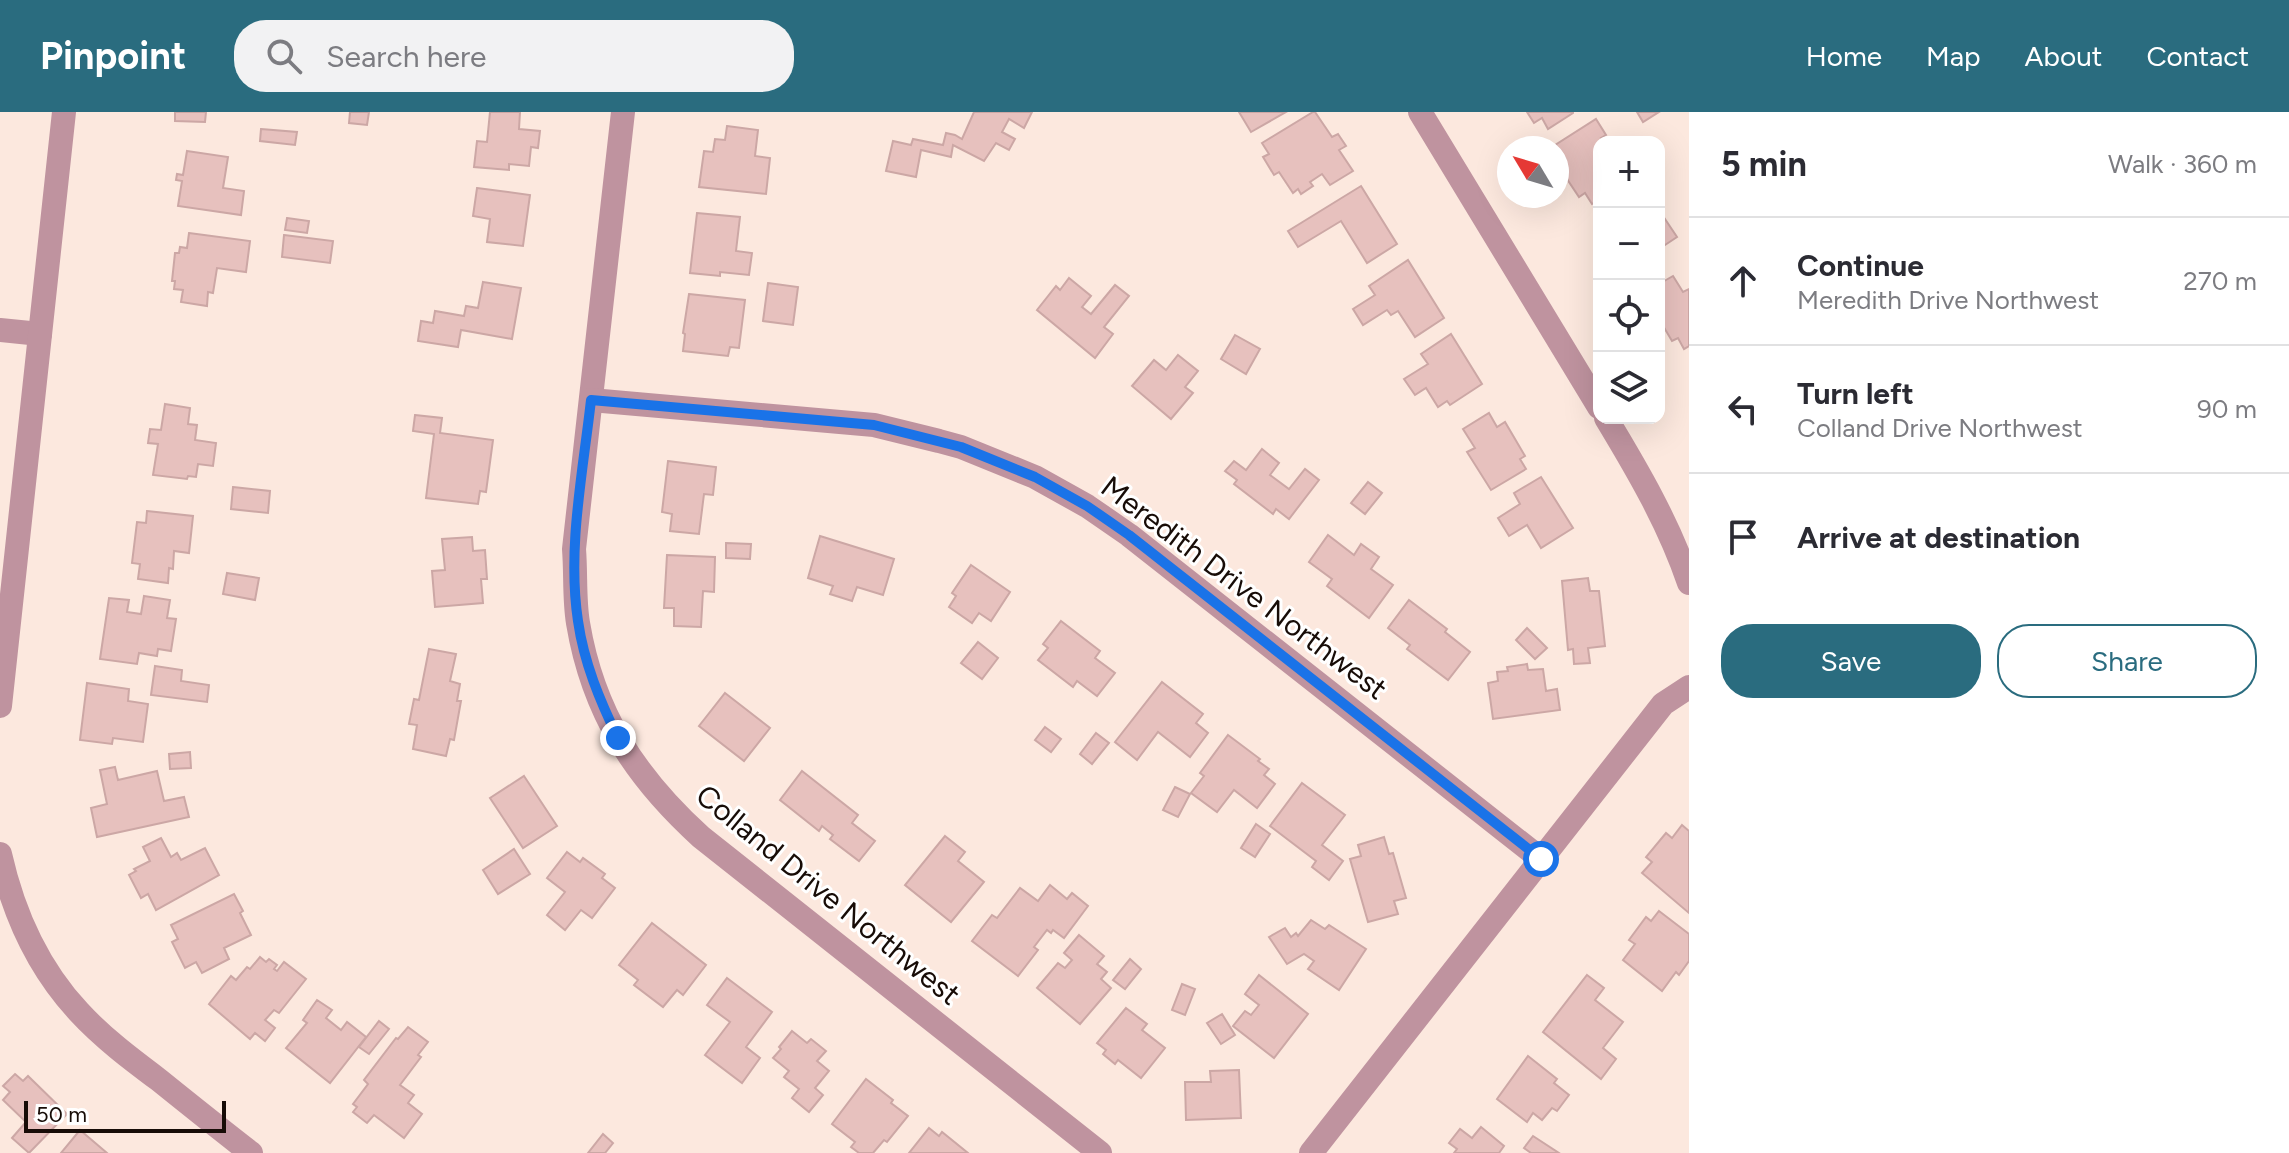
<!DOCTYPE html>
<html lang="en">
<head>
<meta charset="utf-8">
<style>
  :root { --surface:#fff; --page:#f2f2f3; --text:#2b2b33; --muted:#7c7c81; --line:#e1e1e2; --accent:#2a6c7f }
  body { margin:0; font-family:Figtree,sans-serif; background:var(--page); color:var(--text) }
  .controls { position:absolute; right:24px; top:24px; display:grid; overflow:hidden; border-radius:16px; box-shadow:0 8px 32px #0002 }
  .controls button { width:72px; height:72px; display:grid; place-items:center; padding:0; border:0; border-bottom:2px solid var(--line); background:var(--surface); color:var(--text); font:40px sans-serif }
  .compass { position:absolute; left:1497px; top:24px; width:72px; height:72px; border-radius:50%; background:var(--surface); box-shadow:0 8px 32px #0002; rotate:308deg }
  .scale { position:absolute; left:24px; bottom:20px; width:202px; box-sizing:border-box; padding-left:8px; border:4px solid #170c07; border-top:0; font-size:22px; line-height:28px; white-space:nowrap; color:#170c07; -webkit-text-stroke:6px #fff; paint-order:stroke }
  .stop { position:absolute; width:24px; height:24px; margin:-18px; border:6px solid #1a73e8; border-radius:50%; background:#fff }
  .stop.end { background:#1a73e8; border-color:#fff; box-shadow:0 2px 8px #0008 }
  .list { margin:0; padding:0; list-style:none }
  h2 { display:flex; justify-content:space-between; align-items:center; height:104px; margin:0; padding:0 32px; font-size:34px }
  h2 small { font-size:26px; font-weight:400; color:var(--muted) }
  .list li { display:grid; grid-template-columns:52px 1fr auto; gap:24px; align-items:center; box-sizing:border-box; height:128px; padding:0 32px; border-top:2px solid var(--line) }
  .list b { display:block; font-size:30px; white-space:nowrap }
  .list p { margin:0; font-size:26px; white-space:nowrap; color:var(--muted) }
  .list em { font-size:26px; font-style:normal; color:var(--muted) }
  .actions { display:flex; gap:16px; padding:24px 32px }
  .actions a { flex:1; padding:18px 0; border:2px solid var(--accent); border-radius:32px; text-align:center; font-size:28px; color:var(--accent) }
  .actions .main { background:var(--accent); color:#fff }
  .icon { flex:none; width:44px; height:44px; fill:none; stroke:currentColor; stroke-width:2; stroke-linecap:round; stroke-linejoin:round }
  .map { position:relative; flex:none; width:1689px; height:1041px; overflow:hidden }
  header { display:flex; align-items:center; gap:48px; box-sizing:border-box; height:112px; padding:0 40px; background:var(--accent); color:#fff }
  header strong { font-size:38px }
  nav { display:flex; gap:44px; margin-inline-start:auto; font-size:28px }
  .search { width:560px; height:72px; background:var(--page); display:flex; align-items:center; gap:20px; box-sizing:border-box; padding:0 28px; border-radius:32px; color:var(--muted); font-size:30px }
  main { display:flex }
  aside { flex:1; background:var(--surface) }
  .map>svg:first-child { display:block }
  .building { fill:#e7c1be; stroke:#cca7a5; stroke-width:2 }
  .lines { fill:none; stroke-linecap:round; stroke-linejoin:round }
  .street { stroke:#bf939f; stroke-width:24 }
  .route { stroke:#1a73e8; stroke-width:10 }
  .labels { text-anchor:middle; stroke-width:6; stroke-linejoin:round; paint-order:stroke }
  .street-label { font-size:30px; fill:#170c07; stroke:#fff }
</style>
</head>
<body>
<header>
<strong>Pinpoint</strong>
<div class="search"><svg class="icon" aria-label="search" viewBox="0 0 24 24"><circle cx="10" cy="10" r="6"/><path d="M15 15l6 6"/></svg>Search here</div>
<nav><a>Home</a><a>Map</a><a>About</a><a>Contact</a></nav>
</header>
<main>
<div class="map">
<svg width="1689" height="1041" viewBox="0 0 1689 1041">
  <rect width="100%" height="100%" fill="#fce8de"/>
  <g class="building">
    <polygon points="175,0 206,0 205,10 175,9"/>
    <polygon points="350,0 369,0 367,13 349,11"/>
    <polygon points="490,0 520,0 519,17 540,19 538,36 531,35 529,54 509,52 509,58 474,55 477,29 487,30"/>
    <polygon points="974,0 1032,0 1024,16 1009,7 1002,20 1015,27 1009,38 996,31 984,49 953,33 951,45 921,38 916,65 886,59 893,29 911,33 913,27 943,33 946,21 955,23 962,27"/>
    <polygon points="1239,0 1286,0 1251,20"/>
    <polygon points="1313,0 1315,0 1332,25 1338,22 1346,34 1339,38 1353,59 1330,73 1322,62 1310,70 1313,74 1301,82 1298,77 1293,81 1279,60 1274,63 1263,45 1269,42 1262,31"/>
    <polygon points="1527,0 1573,0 1573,1 1548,17 1542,6 1534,11"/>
    <polygon points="1637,0 1659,0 1643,10"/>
    <polygon points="1596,7 1606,23 1601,26 1604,30 1599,30 1599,88 1592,92 1585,81 1579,85 1557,52 1562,49 1557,42 1557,36 1552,35"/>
    <polygon points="727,14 758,18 755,44 770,46 766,82 699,75 704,39 713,40 715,27 725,28"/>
    <polygon points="261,17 297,20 295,33 260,29"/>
    <polygon points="187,39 228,45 223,76 244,79 241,103 178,94 182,69 176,68 177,62 183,63"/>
    <polygon points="1361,74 1397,132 1367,151 1341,109 1298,135 1288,119"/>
    <polygon points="477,76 530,83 523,134 487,130 490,107 473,104"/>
    <polygon points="1659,98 1677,125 1659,137"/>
    <polygon points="697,101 740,105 736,139 752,141 749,163 720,160 720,164 690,161"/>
    <polygon points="287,106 309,109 307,121 285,118"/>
    <polygon points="189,121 250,129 246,160 217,156 213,181 208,180 207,194 181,190 183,178 174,177 175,169 172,169 175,141 179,141 180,135 187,136"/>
    <polygon points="284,123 333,129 330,151 282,145"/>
    <polygon points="1408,148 1444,206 1415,225 1398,199 1391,203 1387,198 1363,213 1353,197 1375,183 1369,174"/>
    <polygon points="1673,164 1683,180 1689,177 1689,234 1684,237 1678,226 1672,229 1659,207 1659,172"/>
    <polygon points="1069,166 1091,184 1082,195 1091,202 1115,173 1129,184 1104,215 1113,222 1095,246 1037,198 1056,174 1060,178"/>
    <polygon points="483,170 521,176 512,227 461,218 458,235 418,229 421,209 433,211 435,199 464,204 466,194 478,196"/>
    <polygon points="768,171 798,175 793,213 763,209"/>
    <polygon points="689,182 745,188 739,236 730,235 728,244 683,239 685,222 683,221"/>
    <polygon points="1451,222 1482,272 1450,293 1447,289 1438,295 1426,276 1415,283 1404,267 1428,252 1421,242"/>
    <polygon points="1235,223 1260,237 1246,262 1221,247"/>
    <polygon points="1178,243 1198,259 1185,275 1193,281 1171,307 1132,274 1154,248 1166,258"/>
    <polygon points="165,292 190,296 188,312 197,313 195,328 216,331 213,354 198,352 196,365 188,364 187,367 153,363 158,332 148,331 150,317 161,318"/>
    <polygon points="1489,301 1497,315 1505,310 1525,344 1520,347 1526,357 1491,378 1467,340 1475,336 1463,317"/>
    <polygon points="415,303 442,306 440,321 493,328 486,380 480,379 478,392 426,386 434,322 413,319"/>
    <polygon points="1262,337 1279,351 1270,363 1289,377 1305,357 1319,368 1289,407 1276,397 1273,402 1234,372 1237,368 1225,359 1234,349 1246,358"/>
    <polygon points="668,349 716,355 713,383 704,382 699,422 670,419 672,402 662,400"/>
    <polygon points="1541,365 1573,416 1541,436 1527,413 1509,424 1498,406 1520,392 1514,381"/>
    <polygon points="1368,370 1382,381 1365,402 1351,391"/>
    <polygon points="233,375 270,379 268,401 231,397"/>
    <polygon points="147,399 193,404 189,441 174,439 173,457 169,456 168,471 138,467 140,452 132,451 137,410 146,411"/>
    <polygon points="1328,423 1354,443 1361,432 1379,445 1371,457 1393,473 1369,506 1327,474 1332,467 1309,450"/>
    <polygon points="820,424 894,447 883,483 857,475 852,489 830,482 833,474 808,466"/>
    <polygon points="472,425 473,439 485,438 487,467 481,467 483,491 435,495 432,459 445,458 442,427"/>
    <polygon points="726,431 751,432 750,447 726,446"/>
    <polygon points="667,443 715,445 714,480 703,479 701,515 674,514 674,496 664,496"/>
    <polygon points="971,453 1010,480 991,509 979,501 972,511 949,495 956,484 952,481"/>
    <polygon points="227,461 259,466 255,488 223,482"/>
    <polygon points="1588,466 1590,479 1599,479 1605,534 1588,536 1590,551 1574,552 1573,537 1568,538 1562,469"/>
    <polygon points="144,484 170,488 167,506 176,507 171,539 158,537 157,544 139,541 137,552 100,547 109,486 129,488 127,500 141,502"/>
    <polygon points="1409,488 1447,517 1445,520 1470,540 1448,568 1407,537 1410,533 1388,516"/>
    <polygon points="1061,509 1100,539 1095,546 1115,561 1097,584 1077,569 1073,575 1038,548 1048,536 1043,532"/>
    <polygon points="1527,516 1547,536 1535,547 1516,528"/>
    <polygon points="978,530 998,546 982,567 961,551"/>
    <polygon points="429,537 456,542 450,569 460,572 457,589 461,589 454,628 450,627 446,644 413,637 417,613 409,612 414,587 419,588"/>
    <polygon points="1527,552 1528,558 1543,557 1546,579 1557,577 1560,598 1493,607 1488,571 1498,569 1497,560 1508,559 1507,555"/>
    <polygon points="155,554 182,558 181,569 209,573 207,590 151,583"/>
    <polygon points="1162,570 1203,602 1196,611 1208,621 1190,645 1158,620 1137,648 1115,630"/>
    <polygon points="87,571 129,577 128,589 148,592 143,630 113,626 112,632 80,628"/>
    <polygon points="725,581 770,616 744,649 699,614"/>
    <polygon points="1045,615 1061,627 1051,640 1035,628"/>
    <polygon points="1096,621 1109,631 1092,652 1080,642"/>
    <polygon points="1228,623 1260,647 1258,649 1269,657 1264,663 1275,672 1257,696 1234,678 1217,700 1191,681 1204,664 1200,661"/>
    <polygon points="190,640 191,656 170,657 169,642"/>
    <polygon points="115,655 118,668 157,659 164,689 184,685 189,705 97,725 91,696 107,692 100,658"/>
    <polygon points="802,659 858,703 852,711 875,729 859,749 830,727 833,723 822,714 819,719 780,688"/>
    <polygon points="524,664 557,714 523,736 490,686"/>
    <polygon points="1302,671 1345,703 1322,733 1343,749 1329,768 1312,755 1316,749 1270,714"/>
    <polygon points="1175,675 1190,682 1178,705 1163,698"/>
    <polygon points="1256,712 1270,722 1255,745 1241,736"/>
    <polygon points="1682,713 1689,719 1689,801 1642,761 1652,750 1646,745 1666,721 1672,726"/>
    <polygon points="945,724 965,740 958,749 984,770 951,810 905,773"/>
    <polygon points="1384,725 1389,742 1393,741 1406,786 1394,789 1398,802 1368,810 1350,747 1361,744 1358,733"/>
    <polygon points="161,726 171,745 177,741 181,748 205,736 219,763 156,798 148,782 141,786 129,763 136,759 134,757 150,749 143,735"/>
    <polygon points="514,737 530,762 498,782 483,758"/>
    <polygon points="567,740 580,750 583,746 605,762 602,766 615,776 592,806 581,798 565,818 547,803 565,780 547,766"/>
    <polygon points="1050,773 1067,787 1072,781 1088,794 1064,826 1053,818 1051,821 1047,818 1034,835 1038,838 1018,864 972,829 992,803 997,806 1020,776 1038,789"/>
    <polygon points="234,782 243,799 240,801 251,823 224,836 229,847 202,861 196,850 185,856 172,830 178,827 171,813"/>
    <polygon points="1659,799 1689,822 1689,849 1679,863 1676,860 1662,879 1623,848 1635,832 1629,828 1646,805 1651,809"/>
    <polygon points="1311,808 1325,817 1329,813 1366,837 1339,878 1308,857 1314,849 1304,842 1287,852 1269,825 1285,816 1291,825 1296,821 1298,824"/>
    <polygon points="652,811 706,853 683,883 677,878 663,895 634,873 638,868 619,853"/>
    <polygon points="1079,823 1104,844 1097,852 1107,860 1101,867 1111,876 1080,912 1037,876 1058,851 1065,856 1072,848 1064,841"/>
    <polygon points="260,845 266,850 269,847 277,853 274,857 277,859 284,850 306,867 279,901 274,898 265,908 275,916 265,929 255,921 250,927 209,892 231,864 236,868 247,855 250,857"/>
    <polygon points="1130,847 1141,857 1125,877 1113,868"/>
    <polygon points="1259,863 1308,902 1274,946 1233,914 1245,899 1251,903 1259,893 1245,882"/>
    <polygon points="1587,863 1604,876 1595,888 1623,910 1603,936 1616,947 1601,967 1543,920"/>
    <polygon points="727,866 772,900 746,935 760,946 742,971 705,943 730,910 707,893"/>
    <polygon points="1182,872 1195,877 1185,903 1172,898"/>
    <polygon points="317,888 332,898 326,906 341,918 347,910 366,925 330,971 286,936 307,911 303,908"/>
    <polygon points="1126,896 1147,912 1142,918 1165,936 1141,966 1118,948 1115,952 1103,942 1106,938 1097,931"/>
    <polygon points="1222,902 1235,923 1221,932 1207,911"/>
    <polygon points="379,909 389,917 369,942 359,935"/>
    <polygon points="408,915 428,930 418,943 421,945 400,973 414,983 408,991 422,1002 404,1026 374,1003 367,1011 353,1000 357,995 353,992 368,972 364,968 396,926 398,927"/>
    <polygon points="792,919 807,931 811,927 826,939 817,949 829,959 815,976 823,983 809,1000 792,986 799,977 784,965 789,959 773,946 781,937 779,935"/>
    <polygon points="1528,944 1557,967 1554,971 1569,983 1557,999 1552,996 1542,1008 1533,1001 1527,1010 1497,987"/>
    <polygon points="1239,958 1241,1006 1186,1008 1185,970 1211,970 1210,959"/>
    <polygon points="15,962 23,969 28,964 67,1002 29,1041 12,1026 26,1010 3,988 10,980 3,974"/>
    <polygon points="866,967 893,988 891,991 908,1004 887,1030 884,1028 873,1041 859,1041 851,1035 855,1030 832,1012"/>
    <polygon points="1481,1015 1504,1034 1499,1041 1454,1041 1457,1037 1449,1031 1460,1017 1472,1026"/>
    <polygon points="929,1016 939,1024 942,1020 968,1041 909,1041"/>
    <polygon points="80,1018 107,1041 61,1041"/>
    <polygon points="603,1022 613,1031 605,1041 588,1041"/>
    <polygon points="1533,1024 1559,1041 1531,1041 1524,1036"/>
  </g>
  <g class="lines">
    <g class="street">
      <path d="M 623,0 L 574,437 C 576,462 574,487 578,511 C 593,601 635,665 701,725 L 1100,1041"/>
      <polyline points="1420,0 1599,295"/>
      <polyline points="0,218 40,222"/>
      <polyline points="591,288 874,313 939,329 961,335 1035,365 1087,394 1129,423 1541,747"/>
      <path d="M 1606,306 C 1638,359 1669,412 1689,471"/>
      <polyline points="0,594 64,0"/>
      <path d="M 0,742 C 13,800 38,856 79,900 C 103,926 131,947 159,968 C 190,993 220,1017 251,1041"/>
      <polyline points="1311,1041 1663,592 1689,575"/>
    </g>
  </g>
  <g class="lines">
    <path class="route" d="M 618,626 C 600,589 584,551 578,509 C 567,437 583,360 591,288 L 874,313 L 961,335 L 1035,365 L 1087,394 L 1129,423 L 1541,747"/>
  </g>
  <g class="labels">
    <g class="street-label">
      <text transform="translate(1244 476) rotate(37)" y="10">Meredith Drive Northwest</text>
      <text transform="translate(828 783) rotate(39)" y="10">Colland Drive Northwest</text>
    </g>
  </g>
</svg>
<div class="controls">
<button>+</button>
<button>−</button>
<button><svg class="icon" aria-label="locate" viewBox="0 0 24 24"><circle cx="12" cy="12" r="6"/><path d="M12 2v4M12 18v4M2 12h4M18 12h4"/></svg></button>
<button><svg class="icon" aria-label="layers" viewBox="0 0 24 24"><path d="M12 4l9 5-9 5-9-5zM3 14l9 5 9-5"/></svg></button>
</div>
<svg class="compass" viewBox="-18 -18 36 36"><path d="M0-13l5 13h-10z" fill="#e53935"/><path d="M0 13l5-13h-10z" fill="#7c7c81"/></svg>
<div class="scale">50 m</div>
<div class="stop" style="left:1541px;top:747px"></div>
<div class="stop end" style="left:618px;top:626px"></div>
</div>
<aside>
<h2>5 min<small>Walk · 360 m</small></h2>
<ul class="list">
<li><svg class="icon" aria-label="ahead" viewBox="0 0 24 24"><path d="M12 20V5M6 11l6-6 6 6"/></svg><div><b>Continue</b><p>Meredith Drive Northwest</p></div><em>270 m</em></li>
<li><svg class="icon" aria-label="left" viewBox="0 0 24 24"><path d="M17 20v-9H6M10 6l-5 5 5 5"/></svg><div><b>Turn left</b><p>Colland Drive Northwest</p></div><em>90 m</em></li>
<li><svg class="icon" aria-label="arrive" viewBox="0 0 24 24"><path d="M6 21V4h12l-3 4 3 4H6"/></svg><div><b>Arrive at destination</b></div></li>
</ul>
<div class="actions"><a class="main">Save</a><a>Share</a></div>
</aside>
</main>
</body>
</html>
